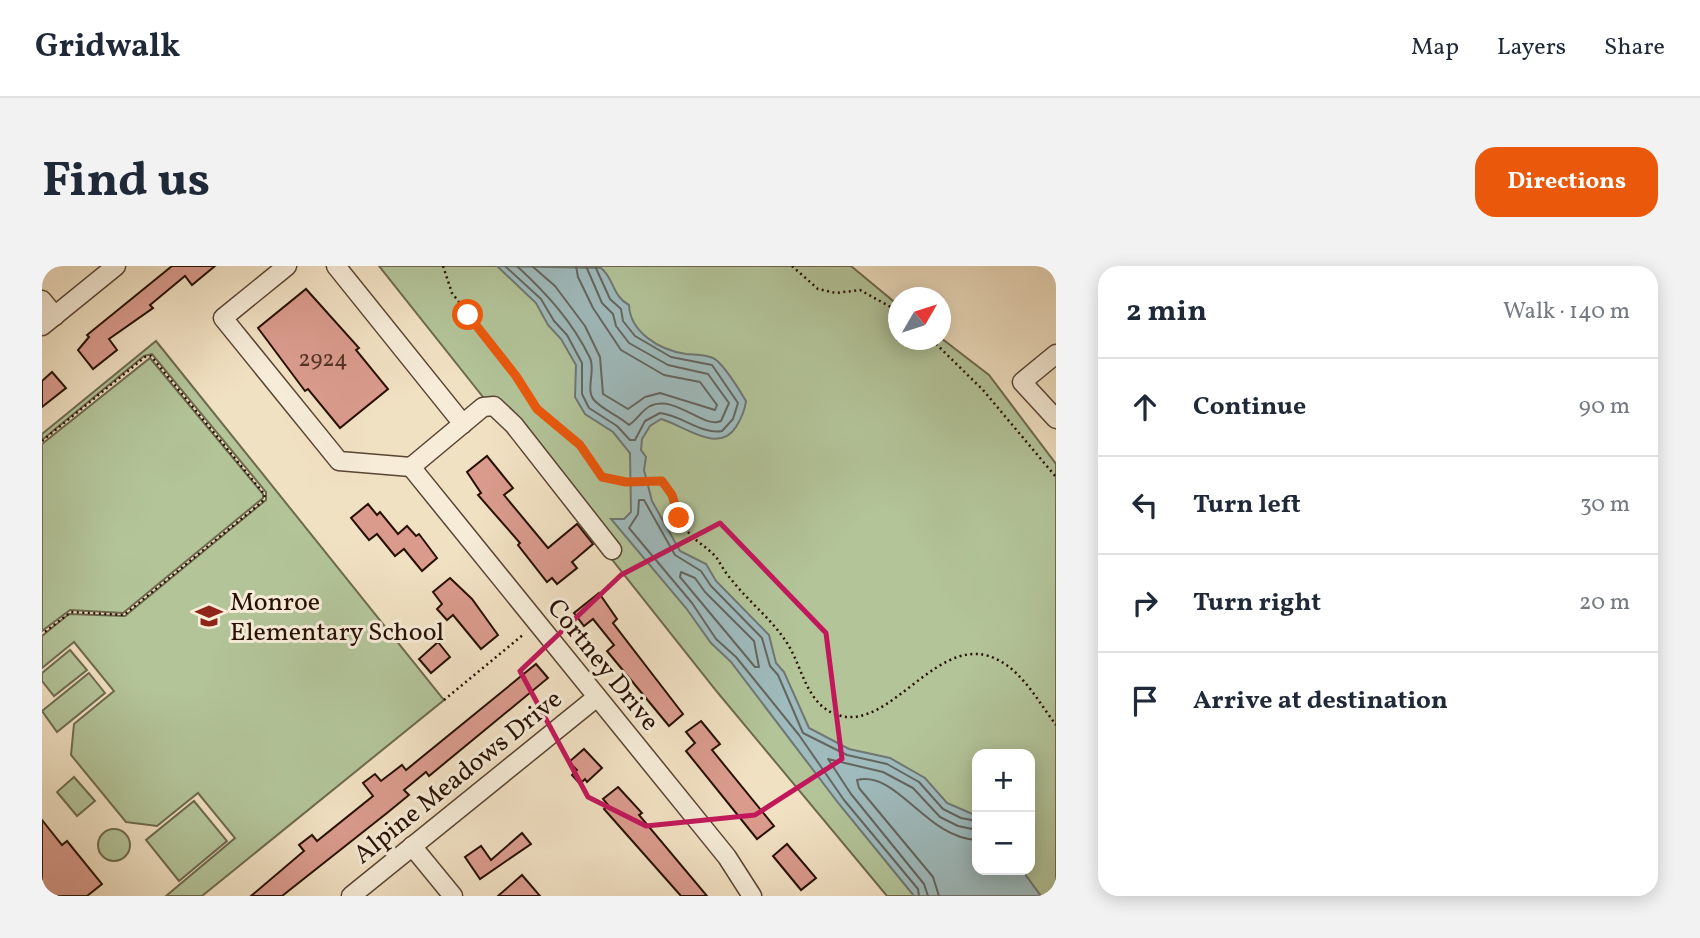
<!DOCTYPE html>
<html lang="en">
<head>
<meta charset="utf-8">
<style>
  :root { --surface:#fff; --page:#f2f2f3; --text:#1f2937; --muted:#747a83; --line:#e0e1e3; --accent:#ea580c }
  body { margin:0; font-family:Vollkorn,serif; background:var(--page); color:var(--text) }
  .controls { position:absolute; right:21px; bottom:21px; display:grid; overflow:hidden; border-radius:14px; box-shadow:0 4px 18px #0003 }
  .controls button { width:63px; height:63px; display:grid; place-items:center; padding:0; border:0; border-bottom:2px solid var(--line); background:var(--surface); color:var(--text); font:35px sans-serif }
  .compass { position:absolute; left:846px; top:21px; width:63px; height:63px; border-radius:50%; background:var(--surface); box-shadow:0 4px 18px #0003; rotate:51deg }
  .stop { position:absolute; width:21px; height:21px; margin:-16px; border:5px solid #ea580c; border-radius:50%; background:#fff }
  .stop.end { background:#ea580c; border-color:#fff; box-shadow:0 2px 7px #0008 }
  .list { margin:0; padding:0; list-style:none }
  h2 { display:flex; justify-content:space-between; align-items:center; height:91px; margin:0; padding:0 28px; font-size:30px }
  h2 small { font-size:23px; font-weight:400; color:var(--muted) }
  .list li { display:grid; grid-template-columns:46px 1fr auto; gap:21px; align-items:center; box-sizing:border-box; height:98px; padding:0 28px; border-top:2px solid var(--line) }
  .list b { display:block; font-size:26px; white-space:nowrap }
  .list em { font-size:23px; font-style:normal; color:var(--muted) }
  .icon { flex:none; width:38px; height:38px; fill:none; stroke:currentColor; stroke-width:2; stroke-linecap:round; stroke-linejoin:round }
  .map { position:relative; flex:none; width:1014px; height:630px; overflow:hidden; border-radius:21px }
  header { display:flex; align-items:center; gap:42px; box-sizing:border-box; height:98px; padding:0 35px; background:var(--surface); border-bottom:2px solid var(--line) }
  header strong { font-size:33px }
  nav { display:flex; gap:38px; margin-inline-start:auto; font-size:24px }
  .intro { display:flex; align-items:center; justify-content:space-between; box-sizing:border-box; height:168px; padding:0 42px }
  h1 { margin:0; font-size:49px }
  .button { padding:18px 32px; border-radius:21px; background:var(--accent); color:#fff; font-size:24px; font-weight:700 }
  main { display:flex; gap:42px; padding:0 42px }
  aside { flex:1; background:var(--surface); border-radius:21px; box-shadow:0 4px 18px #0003 }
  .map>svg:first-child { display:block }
  .green { fill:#b3c499; stroke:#6e6a4e; stroke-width:2; fill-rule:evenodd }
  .water { fill:#9fbbbd; stroke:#6f7773; stroke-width:2 }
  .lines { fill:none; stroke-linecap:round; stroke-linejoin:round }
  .shore { stroke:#646660; stroke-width:2 }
  .building { fill:#da9b8d; stroke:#281003; stroke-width:2 }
  .minor-casing { stroke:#5a4433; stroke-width:21 }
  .path { stroke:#281003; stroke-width:2.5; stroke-dasharray:2 3.5; stroke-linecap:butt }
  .minor { stroke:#f6ecd8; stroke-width:18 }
  .route { stroke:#ea580c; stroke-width:9 }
  .marked { fill:none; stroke:#c2185b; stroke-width:5; stroke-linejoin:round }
  .labels { text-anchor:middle; stroke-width:6; stroke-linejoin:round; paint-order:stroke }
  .number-label { font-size:23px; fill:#543326 }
  .poi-label { font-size:26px; fill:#281003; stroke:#f6ecd8; text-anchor:start }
  .street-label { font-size:26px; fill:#281003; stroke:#f6ecd8 }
</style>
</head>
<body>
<header>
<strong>Gridwalk</strong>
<nav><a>Map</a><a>Layers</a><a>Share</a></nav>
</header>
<div class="intro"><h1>Find us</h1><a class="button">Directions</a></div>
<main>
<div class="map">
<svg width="1014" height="630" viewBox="0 0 1014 630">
  <rect width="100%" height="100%" fill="#f1e1c3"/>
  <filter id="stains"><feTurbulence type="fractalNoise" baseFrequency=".00286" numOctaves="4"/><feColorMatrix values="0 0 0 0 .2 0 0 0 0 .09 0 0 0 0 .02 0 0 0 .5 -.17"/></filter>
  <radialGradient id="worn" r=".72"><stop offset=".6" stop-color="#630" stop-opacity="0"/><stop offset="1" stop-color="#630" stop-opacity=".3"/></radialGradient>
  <g class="green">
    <path d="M 337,0 L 809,0 L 856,39 L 856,74 L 899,72 L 947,109 L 1014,198 L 1014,630 L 845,630 L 676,427 ZM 935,488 L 988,488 L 988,604 L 935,604 Z"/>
    <polygon points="114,75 402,434 160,630 124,630 193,572 156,527 115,560 84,556 29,489 32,458 72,425 32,376 0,402 0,370 27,348 83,350 224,234 224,226 110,88 102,90 0,174 0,168"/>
    <polygon points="108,92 221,228 221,232 81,347 28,344 0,365 0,178"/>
    <polygon points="28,384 45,404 12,430 0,415 0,407"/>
    <polygon points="47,407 63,427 15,466 0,445"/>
    <polygon points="32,511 53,535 35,550 15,526"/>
    <polygon points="152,535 185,575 137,615 104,574"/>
    <circle cx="72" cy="579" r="16"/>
  </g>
  <path class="water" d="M 455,0 L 559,2 C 572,12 570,30 587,39 C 588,66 617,84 644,88 C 653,89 662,88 671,92 C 680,96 698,125 704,135 C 703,144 699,153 694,161 C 676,189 642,159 619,153 L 608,160 L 600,173 L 599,184 L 604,191 L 602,204 L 610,235 L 638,285 L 664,298 L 674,315 L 727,369 L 734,397 L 742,406 L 767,462 L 807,483 L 848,492 L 883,512 L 905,537 L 935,550 L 935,604 L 980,604 L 999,630 L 872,630 L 797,538 L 689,396 L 669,377 L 644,342 L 569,253 L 582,253 L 589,246 L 588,187 L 571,166 L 543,148 L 533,131 L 534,99 L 519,73 L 506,59 L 494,37 Z"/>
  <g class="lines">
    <g class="shore">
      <path d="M 463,0 L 499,33 L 512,55 L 525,69 L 540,97 L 540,128 L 547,142 L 575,160 L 588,174 L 593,174 L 603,155 L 618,147 C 639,149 660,169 680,165 L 691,153 L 696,137 L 670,99 L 629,91 L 593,70 L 581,55 L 579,43 L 568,33 L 553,0"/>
      <path d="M 475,0 C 505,28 530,55 548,92 C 554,105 543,123 552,134 C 561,144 577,150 587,159 C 595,154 599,145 608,140 C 633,128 661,163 679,155 L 687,137 L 666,108 L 626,99 L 587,77 L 574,60 L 571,48 L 560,37 L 544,0"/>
      <polyline points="490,0 513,20 543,60 558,91 561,128 586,143 603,131 618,127 673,144 675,139 658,116 622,109 579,84 551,42 536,11 534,0"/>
      <polygon points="639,306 653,312 663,326 712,375 717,401 713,401 638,311"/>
      <polyline points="877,630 876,623 802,534 757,469 694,391 674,373 650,337 587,262 596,248 597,234 602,234 633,289 659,305 669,320 720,372 728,400 736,409 761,467 805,489 845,498 877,516 901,543 919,552 935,555"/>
      <polyline points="886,630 882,618 809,528 786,493 841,506 871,522 898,551 916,560 935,564"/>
      <path d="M 897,630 L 891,611 L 817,522 L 815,514 C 855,504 884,572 935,574"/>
    </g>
  </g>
  <g class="building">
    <polygon points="130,0 173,0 150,19 143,10 108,39 111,42 67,73 75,84 51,103 36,84 47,71 45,69"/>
    <polygon points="264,23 317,82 314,84 346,123 298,162 266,123 263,125 216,62"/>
    <polygon points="10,106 24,122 0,141 0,115"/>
    <polygon points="445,190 471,222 462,229 506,282 535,258 551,278 530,296 535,302 515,318 510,312 505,316 476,279 478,277 436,229 439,227 425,206"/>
    <polygon points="326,238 335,249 338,246 356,268 365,260 374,270 377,268 395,292 380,305 362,283 353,290 335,268 327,274 309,252"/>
    <polygon points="408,312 430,333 456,369 439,383 411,349 405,354 395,343 400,338 391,326"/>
    <polygon points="557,327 575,353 571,357 641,448 627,460 565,385 572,379 551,353 542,360 532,347"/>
    <polygon points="396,376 408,391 389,407 377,393"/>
    <polygon points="494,398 506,412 387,510 384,506 362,524 367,529 345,547 240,630 209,630 262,585 257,579 270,569 275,575 331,530 321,517 333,508 339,515 360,499 364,504"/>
    <polygon points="659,455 678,478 670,484 732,560 715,573 644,485 653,477 644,466"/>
    <polygon points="542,483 560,502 545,516 543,513 538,518 530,509 535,504 527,496"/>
    <polygon points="576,521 600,547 597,549 665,630 639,630 562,543 566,539 561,533"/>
    <polygon points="0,554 20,579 25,575 60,618 45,630 0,630"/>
    <polygon points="480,567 489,578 438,613 423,591 439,580 449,594"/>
    <polygon points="745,578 774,612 759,624 731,590"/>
    <polygon points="480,609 498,630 456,630"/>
  </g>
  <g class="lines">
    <defs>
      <g id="minor">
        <polyline points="245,0 181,52 297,195 369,201"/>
        <polyline points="294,0 421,158"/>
        <polyline points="0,34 13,50"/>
        <polyline points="0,60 74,0"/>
        <polyline points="1014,88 980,116 1014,153"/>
        <polyline points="369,201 685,591 710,630"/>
        <polyline points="369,201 441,141 452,140 472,159 570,284"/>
        <polyline points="370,580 411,630"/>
        <polyline points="309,630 555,431"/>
      </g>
    </defs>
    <use href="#minor" class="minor-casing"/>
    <g class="path">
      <path d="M 401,0 L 410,27 L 474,110 L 495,143 L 538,179 L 560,211 L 573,215 L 612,214 L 624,219 C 632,232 634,249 643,262 C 651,274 664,280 674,291 C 679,298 683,307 689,313 C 708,338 732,354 748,382 C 761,405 766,440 796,449 C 850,467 898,360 958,395 C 982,408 998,438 1014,459"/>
      <polyline points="750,0 776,23 794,27 818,24 856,45"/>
      <polyline points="890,74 941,124 1014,211"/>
      <polyline points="0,175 103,91 109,90 223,229 220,236 82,349 29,346 0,368"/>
      <polyline points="402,434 482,368"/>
    </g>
    <use href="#minor" class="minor"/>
  </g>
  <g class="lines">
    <polyline class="route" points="426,49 474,110 495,143 538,179 560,211 584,216 620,215 630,229 637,252"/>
  </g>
  <path class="marked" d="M 678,257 L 784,367 L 800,493 L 713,549 L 604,560 L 546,531 L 478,405 L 579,309 Z"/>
  <defs>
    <symbol id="school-bare" viewBox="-9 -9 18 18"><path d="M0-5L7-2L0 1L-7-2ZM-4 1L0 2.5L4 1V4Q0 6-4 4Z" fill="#8f2418" stroke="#f6ecd8" stroke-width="2.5" paint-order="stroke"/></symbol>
  </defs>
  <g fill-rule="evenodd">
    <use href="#school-bare" x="148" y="331" width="38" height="38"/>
  </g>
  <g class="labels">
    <g class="number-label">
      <text x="281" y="100">2924</text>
    </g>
    <g class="poi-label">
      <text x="188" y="344">Monroe<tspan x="188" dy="30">Elementary School</tspan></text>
    </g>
    <g class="street-label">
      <text transform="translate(562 398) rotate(51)" y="9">Cortney Drive</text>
      <text transform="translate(415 510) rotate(-39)" y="9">Alpine Meadows Drive</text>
    </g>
  </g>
  <rect width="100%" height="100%" filter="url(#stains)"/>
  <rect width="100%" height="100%" fill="url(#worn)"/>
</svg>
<div class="controls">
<button>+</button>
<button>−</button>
</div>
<svg class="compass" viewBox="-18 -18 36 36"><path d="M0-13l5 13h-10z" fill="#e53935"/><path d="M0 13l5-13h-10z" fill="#747a83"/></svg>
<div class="stop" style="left:426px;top:49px"></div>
<div class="stop end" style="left:637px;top:252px"></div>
</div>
<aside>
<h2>2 min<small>Walk · 140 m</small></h2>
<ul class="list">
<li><svg class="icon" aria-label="ahead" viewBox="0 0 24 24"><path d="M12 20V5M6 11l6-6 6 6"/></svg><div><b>Continue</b></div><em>90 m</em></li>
<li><svg class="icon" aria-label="left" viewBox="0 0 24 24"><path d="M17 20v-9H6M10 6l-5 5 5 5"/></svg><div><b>Turn left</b></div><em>30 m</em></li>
<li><svg class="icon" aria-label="right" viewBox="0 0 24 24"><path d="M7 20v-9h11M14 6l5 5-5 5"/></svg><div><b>Turn right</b></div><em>20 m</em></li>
<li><svg class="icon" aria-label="arrive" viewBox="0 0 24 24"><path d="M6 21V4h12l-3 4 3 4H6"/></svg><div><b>Arrive at destination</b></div></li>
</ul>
</aside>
</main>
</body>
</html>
